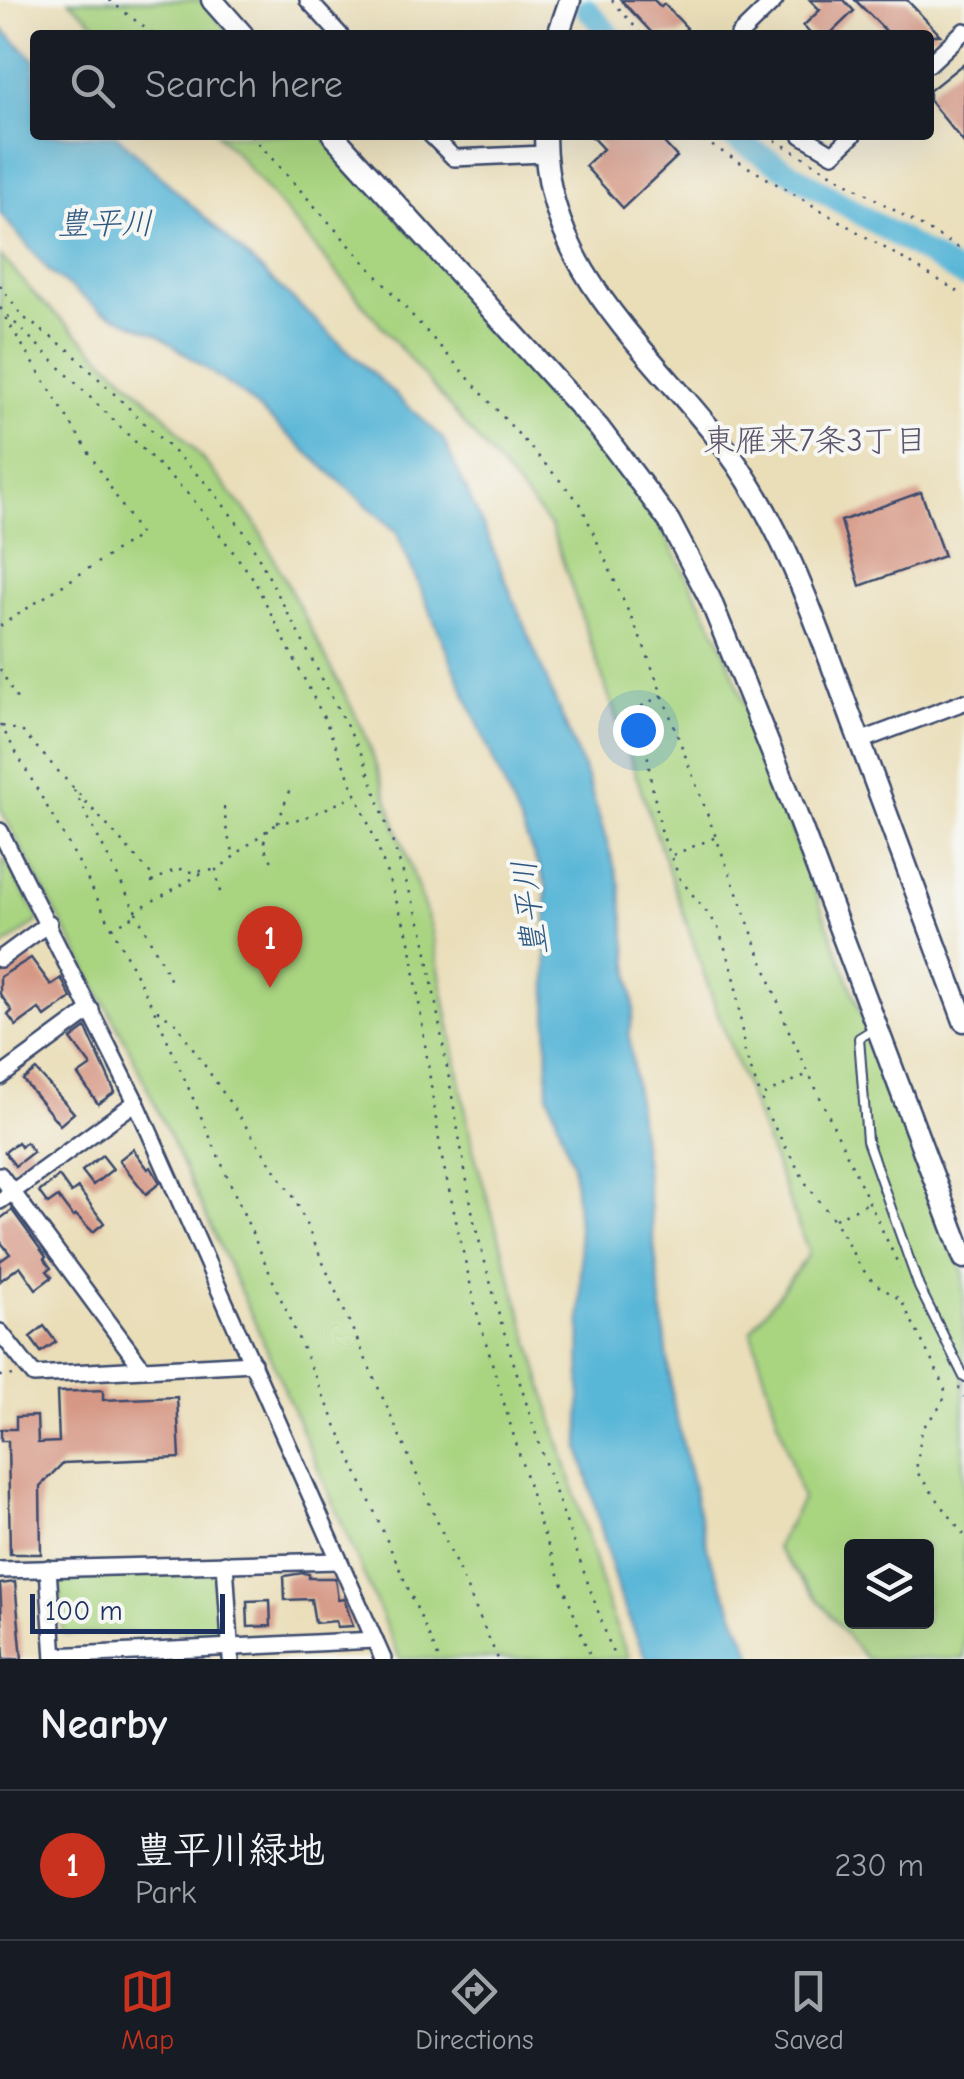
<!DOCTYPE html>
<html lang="en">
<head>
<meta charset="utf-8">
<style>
  :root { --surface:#171b24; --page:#20242c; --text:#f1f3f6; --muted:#9ea1a6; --line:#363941; --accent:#c8321e }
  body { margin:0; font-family:"Comic Neue","Klee One",sans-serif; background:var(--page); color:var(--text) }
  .controls { position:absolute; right:30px; bottom:30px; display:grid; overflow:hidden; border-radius:10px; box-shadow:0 10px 40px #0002 }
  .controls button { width:90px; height:90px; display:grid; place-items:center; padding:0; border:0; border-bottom:2px solid var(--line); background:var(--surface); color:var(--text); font:50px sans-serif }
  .scale { position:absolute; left:30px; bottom:25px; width:195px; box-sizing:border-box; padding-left:10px; border:5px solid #1b2f5e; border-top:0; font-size:28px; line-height:35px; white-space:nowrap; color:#1b2f5e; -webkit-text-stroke:8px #f6f6f2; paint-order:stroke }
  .you { position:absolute; left:638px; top:730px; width:35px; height:35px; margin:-25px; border:8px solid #fff; border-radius:50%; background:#1a73e8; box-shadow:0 0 0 15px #1a73e833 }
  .badge { display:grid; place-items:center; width:65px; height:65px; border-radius:50%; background:var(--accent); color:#fff; font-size:32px; font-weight:700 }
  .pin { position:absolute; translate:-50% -82px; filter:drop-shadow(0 2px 5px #0008) }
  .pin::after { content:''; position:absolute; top:52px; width:35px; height:30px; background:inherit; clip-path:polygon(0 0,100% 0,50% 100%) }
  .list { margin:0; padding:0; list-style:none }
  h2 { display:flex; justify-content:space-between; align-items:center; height:130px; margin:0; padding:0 40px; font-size:42px }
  h2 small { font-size:32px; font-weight:400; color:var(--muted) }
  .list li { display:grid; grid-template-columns:65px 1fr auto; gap:30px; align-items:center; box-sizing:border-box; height:150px; padding:0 40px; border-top:2px solid var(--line) }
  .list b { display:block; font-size:38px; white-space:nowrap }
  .list p { margin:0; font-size:32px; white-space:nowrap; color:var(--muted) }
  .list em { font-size:32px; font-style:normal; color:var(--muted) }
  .icon { flex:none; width:55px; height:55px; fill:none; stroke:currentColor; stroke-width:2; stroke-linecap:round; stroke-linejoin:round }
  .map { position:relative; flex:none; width:964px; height:1659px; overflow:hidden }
  .search { position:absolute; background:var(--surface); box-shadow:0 10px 40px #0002; left:30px; right:30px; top:30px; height:110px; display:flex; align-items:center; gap:25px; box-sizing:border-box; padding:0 35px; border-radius:10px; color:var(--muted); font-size:38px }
  .sheet { height:280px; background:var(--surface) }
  nav { display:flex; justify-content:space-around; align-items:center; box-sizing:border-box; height:140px; border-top:2px solid var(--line); background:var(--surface); font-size:28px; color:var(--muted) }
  nav a { display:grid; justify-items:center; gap:5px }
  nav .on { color:var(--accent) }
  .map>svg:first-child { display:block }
  .green { fill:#a9d480; stroke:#62826f; stroke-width:2.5; fill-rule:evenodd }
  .water { fill:#58b6d7; stroke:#3a729a; stroke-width:2.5 }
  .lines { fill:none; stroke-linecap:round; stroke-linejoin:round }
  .river { stroke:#58b6d7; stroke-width:22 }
  .building { fill:#d69885 }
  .lane-casing { stroke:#3a496c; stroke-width:12 }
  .street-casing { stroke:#3a496c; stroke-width:20 }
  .secondary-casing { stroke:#3a496c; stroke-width:25 }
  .path { stroke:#3a496c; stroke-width:2.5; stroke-dasharray:2.5 8; stroke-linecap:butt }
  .lane { stroke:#fff; stroke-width:8 }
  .street { stroke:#fff; stroke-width:15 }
  .secondary { stroke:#fff; stroke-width:20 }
  .labels { text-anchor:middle; stroke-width:8; stroke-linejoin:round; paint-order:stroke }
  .water-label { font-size:32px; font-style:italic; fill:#2d5882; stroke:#f6f6f2 }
  .neighbourhood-label { font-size:32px; fill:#5c546c; stroke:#f6f6f2 }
</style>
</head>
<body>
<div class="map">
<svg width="964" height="1659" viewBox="0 0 964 1659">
  <rect width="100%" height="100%" fill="#f6f6f2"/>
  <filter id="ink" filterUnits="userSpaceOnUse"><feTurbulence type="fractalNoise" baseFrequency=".01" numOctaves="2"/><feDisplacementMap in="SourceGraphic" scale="20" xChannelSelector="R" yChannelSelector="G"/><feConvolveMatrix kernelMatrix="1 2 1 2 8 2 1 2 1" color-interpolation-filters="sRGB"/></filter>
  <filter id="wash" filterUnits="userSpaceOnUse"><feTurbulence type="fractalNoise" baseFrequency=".0048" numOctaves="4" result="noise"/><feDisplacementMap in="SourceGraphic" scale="40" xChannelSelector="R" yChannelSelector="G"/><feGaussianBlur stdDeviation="2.25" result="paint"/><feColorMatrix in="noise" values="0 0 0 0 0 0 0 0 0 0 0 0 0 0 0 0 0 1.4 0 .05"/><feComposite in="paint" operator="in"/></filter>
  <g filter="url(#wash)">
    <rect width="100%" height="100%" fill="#eadeb9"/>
    <g class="green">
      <polygon points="69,0 201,0 232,35 107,35"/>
      <path d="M 217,135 L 322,135 L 575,412 L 659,524 L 721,641 L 936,1213 L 964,1274 L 964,1659 L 866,1659 L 776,1548 L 802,1499 L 751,1330 L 809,1254 L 715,1006 L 551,527 L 235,152 ZM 852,1546 L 926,1546 L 926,1622 L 852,1622 Z"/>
      <polygon points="0,255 39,299 165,415 255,522 364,731 431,927 473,1149 609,1609 629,1659 400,1659 266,1347 130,1050 0,808"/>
      <polygon points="2,860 7,863 38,916 37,922 0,949"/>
      <polygon points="64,1571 220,1571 222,1624 217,1629 67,1635 63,1633 59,1576"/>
    </g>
    <polygon class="water" points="0,27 35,60 35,135 116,135 443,439 490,542 587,778 620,885 634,1009 629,1035 673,1403 709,1555 754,1659 646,1659 619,1595 580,1449 581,1261 573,1165 548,1093 546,884 396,531 243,395 159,335 100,310 50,272 0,213"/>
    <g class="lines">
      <g class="river">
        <polyline points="587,9 610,35"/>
        <polyline points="729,135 964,277"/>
      </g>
    </g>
    <g id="blocks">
      <g class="building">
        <polygon points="621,0 654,0 661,7 664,4 687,28 680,35 654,35"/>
        <polygon points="810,0 844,0 854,11 829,35 812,35 803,26 820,10"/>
        <polygon points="855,0 907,0 940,35 890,35"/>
        <polygon points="964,63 964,143 929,100 929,91"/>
        <polygon points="590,135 657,135 677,157 623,208 585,166 603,149"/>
        <polygon points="921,492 944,556 860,586 841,521"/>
        <polygon points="31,958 51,985 61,978 71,998 45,1017 39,1009 16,1026 8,1015 12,1011 0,994 0,977"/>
        <polygon points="86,1028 115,1092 98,1104 78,1075 91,1066 71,1039"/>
        <polygon points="36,1070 74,1113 60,1125 23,1080"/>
        <polygon points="18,1142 21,1147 26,1142 33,1152 15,1166 5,1152"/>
        <polygon points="133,1149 148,1169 151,1167 160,1183 146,1194 119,1160"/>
        <polygon points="102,1155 113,1169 93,1185 82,1171"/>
        <polygon points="59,1176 71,1193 78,1188 104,1223 93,1232 76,1215 73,1217 58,1197 48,1204 39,1192"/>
        <polygon points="12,1210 46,1257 44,1259 51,1268 47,1271 52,1277 36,1289 20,1266 0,1281 0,1261 10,1254 0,1241 0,1219"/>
        <polygon points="44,1326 56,1342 41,1352 30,1337"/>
        <polygon points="103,1390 103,1400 177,1397 180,1458 63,1463 40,1486 41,1554 10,1554 8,1441 1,1441 1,1429 16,1429 16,1417 37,1416 38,1443 59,1442 57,1392"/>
        <polygon points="303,1573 309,1574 309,1578 335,1578 338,1600 344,1599 353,1626 337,1627 336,1621 315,1623 311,1599 285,1600 284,1576"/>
        <polygon points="15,1582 22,1659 4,1659 0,1584"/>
        <polygon points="270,1600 271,1626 248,1627 247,1601"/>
      </g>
    </g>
  </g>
  <g filter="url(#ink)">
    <use href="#blocks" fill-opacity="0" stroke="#3a496c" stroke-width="2.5"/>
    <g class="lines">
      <defs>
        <polyline id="lane" points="877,1027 859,1038 867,1141 919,1287 964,1377"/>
        <g id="street">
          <polyline points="308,0 340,35"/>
          <polyline points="739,35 775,0"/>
          <polyline points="929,64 964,31"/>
          <polyline points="431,135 454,158 545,154"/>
          <polyline points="801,135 833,154 853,135"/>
          <polyline points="860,741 964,702"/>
          <polyline points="0,831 136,1102 383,1659"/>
          <polyline points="0,959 49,923"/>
          <polyline points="0,1077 91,1010"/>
          <polyline points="0,1175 143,1369"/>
          <polyline points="0,1201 136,1102"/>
          <polyline points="0,1332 34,1375 253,1363"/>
          <polyline points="225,1563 231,1659"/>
          <polyline points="48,1568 54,1659"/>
          <polyline points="0,1570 339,1561"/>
          <polyline points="54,1656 375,1640"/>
        </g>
        <g id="secondary">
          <polyline points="212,0 243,35"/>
          <polyline points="558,35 570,0"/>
          <polyline points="333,135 599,428 669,521 710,599 790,797 964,1258"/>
          <path d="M 545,135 C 545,272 651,350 726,449 C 787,531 818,628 853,723 C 890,822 927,921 964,1021"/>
        </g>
      </defs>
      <use href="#lane" class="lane-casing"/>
      <use href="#street" class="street-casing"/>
      <use href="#secondary" class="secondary-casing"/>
      <g class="path">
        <polyline points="109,0 154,35"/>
        <polyline points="612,0 642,35"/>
        <polyline points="251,135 580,503 645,649 789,1031 900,1268"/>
        <polyline points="694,135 964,295"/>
        <polyline points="766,135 964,251"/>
        <polyline points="0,285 23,317 69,350 209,486 248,537 364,759 423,931 474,1221 501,1322 544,1460 615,1659"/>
        <polyline points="0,308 192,498 253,578 325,720 376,842 410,941 441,1154 476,1309 540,1524 591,1659"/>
        <polyline points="0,626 140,535 3,314"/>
        <polyline points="0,669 18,701"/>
        <polyline points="662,695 642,706 650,776 662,834 680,879 717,925 734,974 745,1053 767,1114 807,1185 834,1220 860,1266 874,1283 901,1300 945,1387 943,1403 922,1429 916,1471 964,1535"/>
        <polyline points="0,724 78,861 156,1014 439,1659"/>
        <polyline points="2,726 22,731 150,873 152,882 178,868 186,872 216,870"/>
        <polyline points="74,790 173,985"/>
        <polyline points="289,791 278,823 304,818 355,796"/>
        <polyline points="224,807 227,834 235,857"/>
        <polyline points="268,830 263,845 275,867"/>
        <polyline points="673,855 716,837"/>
        <path d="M 220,892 L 216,870 C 238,855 255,837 277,824"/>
        <polyline points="135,911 206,871"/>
        <polyline points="112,928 136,915"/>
        <polyline points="157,1010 176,1023 295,1199 498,1659"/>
        <polyline points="764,1095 806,1075"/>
        <polyline points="835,1219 868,1203"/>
        <polyline points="0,1376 17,1375"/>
        <polyline points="959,1387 964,1397"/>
      </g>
      <use href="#lane" class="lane"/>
      <use href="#street" class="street"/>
      <use href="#secondary" class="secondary"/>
    </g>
  </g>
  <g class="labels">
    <g class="water-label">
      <text x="105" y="234">豊平川</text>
      <text transform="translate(529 908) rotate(-97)" y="11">豊平川</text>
    </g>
    <g class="neighbourhood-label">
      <text x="815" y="451">東雁来7条3丁目</text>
    </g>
  </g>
</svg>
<div class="controls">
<button><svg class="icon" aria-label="layers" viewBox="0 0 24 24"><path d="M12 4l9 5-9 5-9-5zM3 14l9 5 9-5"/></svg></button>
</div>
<div class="scale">100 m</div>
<div class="you"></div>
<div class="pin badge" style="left:270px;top:988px">1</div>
<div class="search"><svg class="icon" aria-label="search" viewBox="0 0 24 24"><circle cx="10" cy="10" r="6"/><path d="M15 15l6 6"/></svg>Search here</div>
</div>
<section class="sheet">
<h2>Nearby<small></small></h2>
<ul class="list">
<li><span class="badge">1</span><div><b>豊平川緑地</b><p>Park</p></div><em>230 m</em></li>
</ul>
</section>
<nav>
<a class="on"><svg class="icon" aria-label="map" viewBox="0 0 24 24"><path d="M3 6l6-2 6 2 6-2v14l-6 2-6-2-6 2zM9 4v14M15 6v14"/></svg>Map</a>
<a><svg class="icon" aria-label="directions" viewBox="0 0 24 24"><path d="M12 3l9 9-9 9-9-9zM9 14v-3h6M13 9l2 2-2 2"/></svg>Directions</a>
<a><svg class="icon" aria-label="saved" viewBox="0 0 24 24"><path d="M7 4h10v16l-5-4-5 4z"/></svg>Saved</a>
</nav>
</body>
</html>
